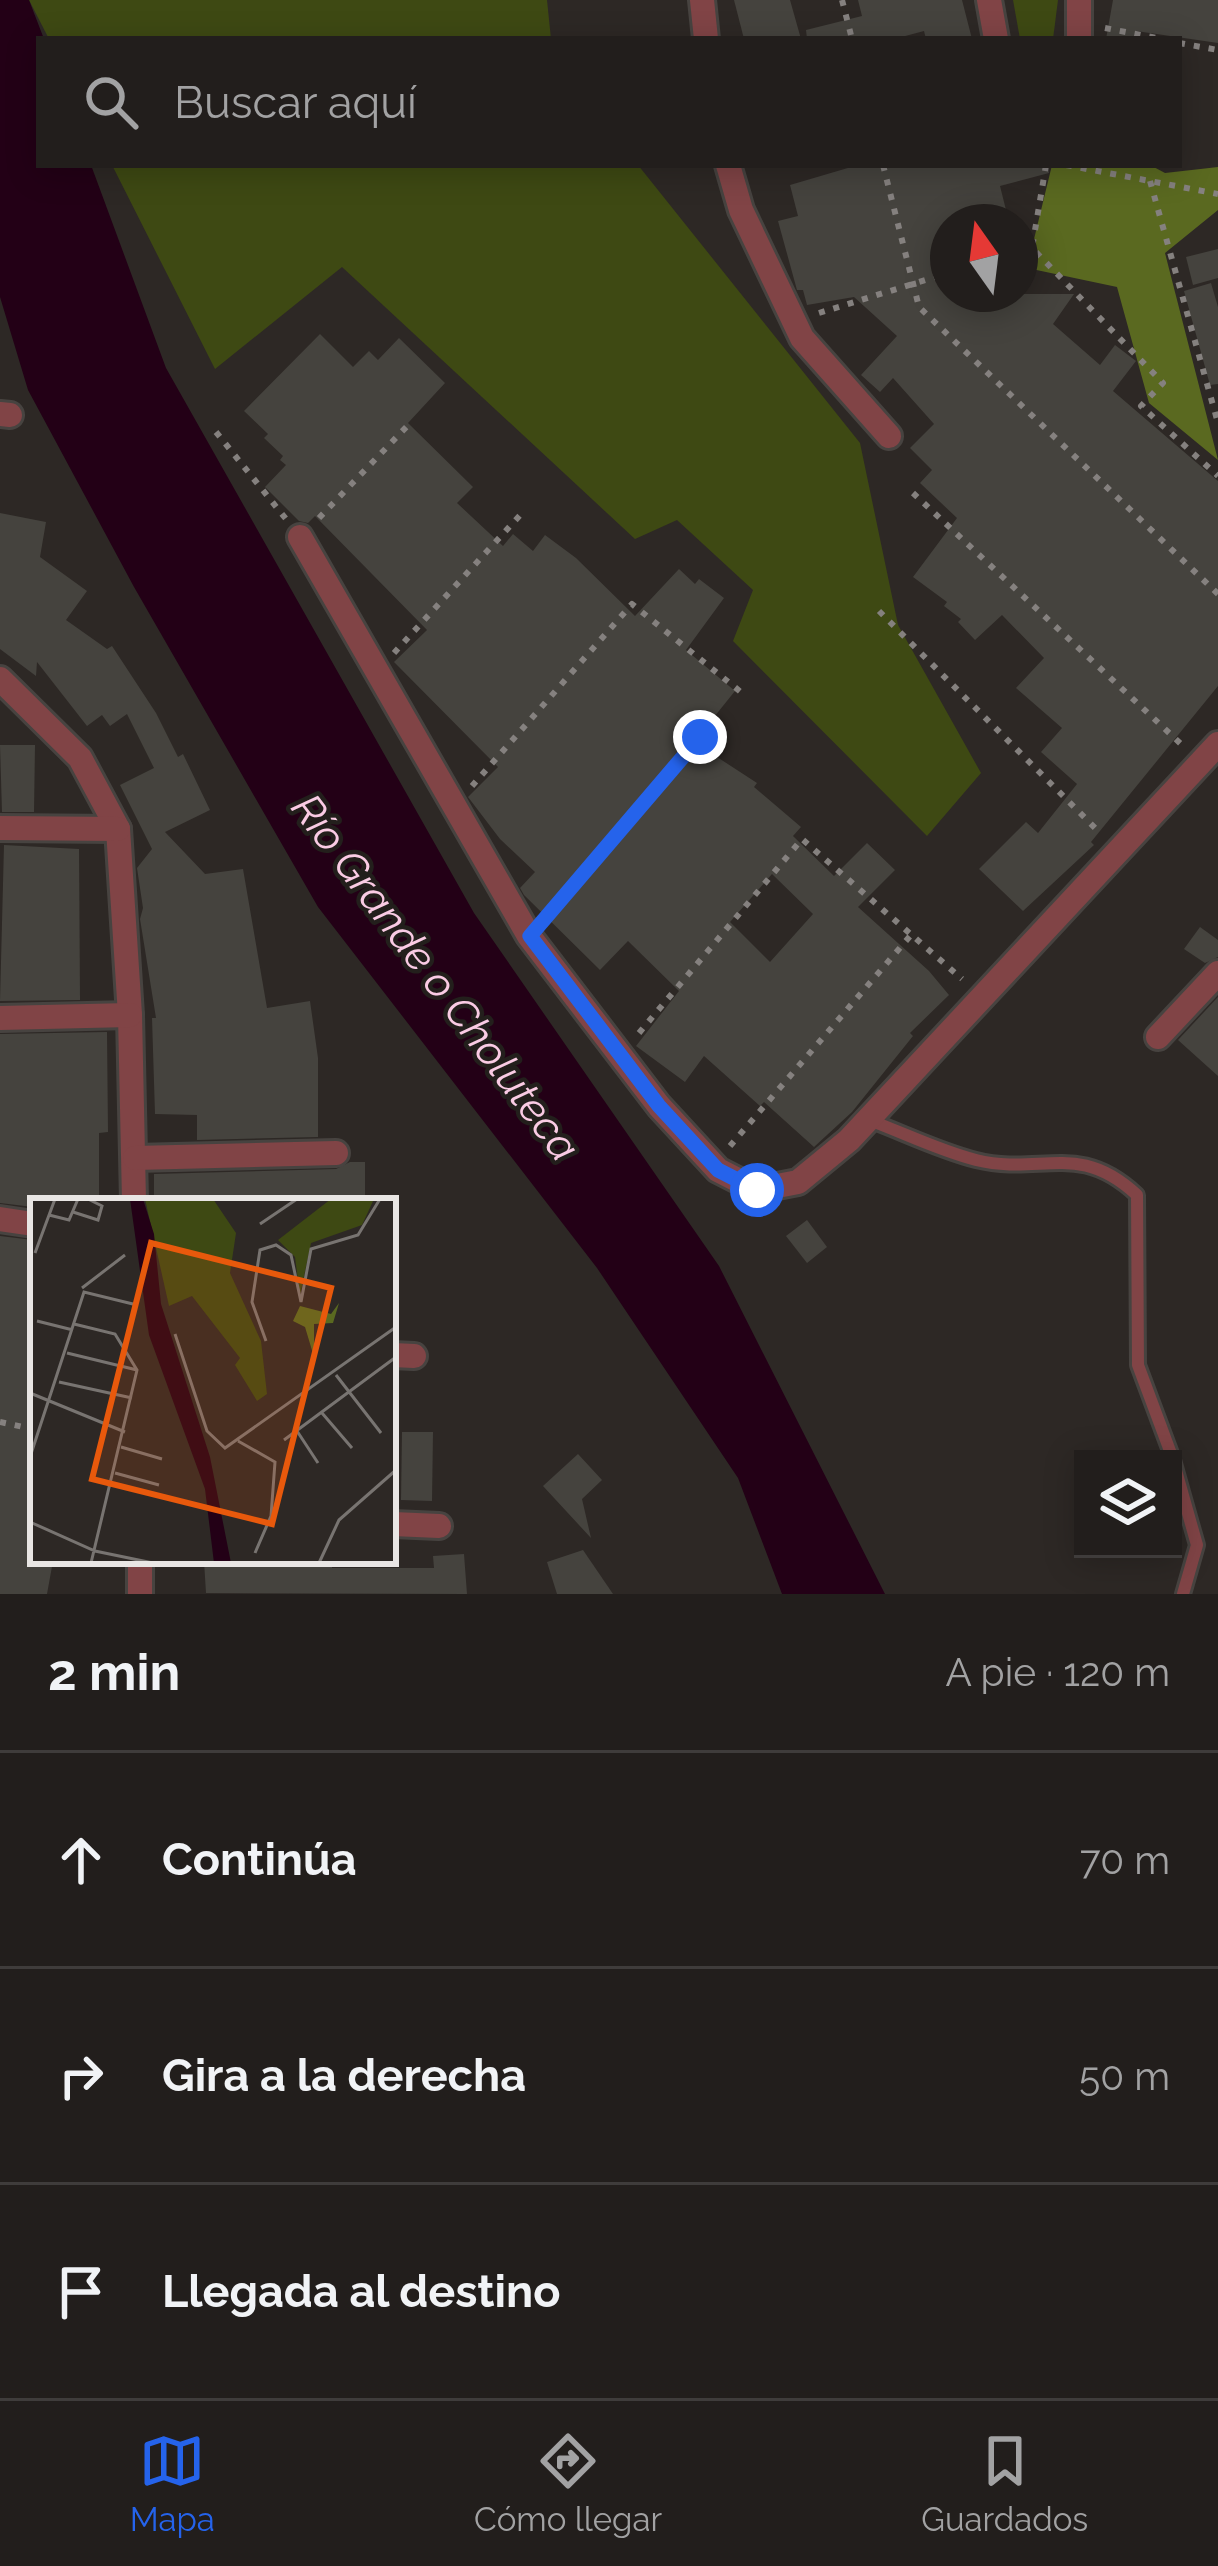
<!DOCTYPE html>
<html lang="es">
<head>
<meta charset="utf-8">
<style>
  :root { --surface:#221e1c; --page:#2a2725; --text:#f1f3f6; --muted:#a2a2a3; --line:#3f3c3b; --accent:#2563eb }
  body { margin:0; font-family:Raleway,sans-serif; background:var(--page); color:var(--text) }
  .controls { position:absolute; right:36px; bottom:36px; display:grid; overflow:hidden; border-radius:0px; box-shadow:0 6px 30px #0003 }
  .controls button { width:108px; height:108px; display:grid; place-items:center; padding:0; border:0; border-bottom:3px solid var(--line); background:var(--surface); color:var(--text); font:60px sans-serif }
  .compass { position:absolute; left:930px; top:204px; width:108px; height:108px; border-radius:50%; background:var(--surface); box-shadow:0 6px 30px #0003; rotate:346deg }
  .stop { position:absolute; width:36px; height:36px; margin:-27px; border:9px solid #2563eb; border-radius:50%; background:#fff }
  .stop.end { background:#2563eb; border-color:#fff; box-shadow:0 3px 12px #0008 }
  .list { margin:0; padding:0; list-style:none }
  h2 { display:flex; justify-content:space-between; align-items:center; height:156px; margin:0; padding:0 48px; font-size:51px }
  h2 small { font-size:39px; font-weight:400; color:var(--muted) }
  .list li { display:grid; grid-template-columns:78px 1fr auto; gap:36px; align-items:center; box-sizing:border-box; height:216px; padding:0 48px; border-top:3px solid var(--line) }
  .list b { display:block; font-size:45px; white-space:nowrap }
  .list em { font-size:39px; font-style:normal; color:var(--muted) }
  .icon { flex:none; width:66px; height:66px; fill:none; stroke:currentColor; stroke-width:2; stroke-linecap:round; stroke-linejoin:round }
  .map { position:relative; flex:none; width:1218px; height:1594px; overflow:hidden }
  .search { position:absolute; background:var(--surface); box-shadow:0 6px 30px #0003; left:36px; right:36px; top:36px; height:132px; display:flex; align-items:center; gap:30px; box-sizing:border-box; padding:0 42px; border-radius:0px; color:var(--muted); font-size:45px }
  .sheet { height:804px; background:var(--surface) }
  nav { display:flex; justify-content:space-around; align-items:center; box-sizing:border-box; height:168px; border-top:3px solid var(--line); background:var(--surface); font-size:33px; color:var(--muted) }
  nav a { display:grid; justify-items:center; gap:6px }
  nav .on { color:var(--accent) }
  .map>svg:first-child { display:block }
  .green { fill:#3e4913 }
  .forest { fill:#5a6920 }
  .water { fill:#230016 }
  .building { fill:#45433e; fill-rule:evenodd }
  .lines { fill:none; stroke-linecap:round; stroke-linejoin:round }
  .lane-casing { stroke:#474340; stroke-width:18 }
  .street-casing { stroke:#474340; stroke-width:30 }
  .path { stroke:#85817f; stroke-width:6; stroke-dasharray:6 9; stroke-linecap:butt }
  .lane { stroke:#814446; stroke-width:12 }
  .street { stroke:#814446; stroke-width:24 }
  .route { stroke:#2563eb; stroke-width:15 }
  .labels { text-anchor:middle; stroke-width:9; stroke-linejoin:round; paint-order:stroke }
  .water-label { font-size:42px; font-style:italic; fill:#facbe4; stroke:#231f1c }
  .inset-road { fill:none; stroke:#787471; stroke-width:3 }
  .view { fill:#e8590c; fill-opacity:0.15; stroke:#e8590c; stroke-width:6 }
  .inset-edge { fill:none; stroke:#e9e6e4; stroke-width:6 }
</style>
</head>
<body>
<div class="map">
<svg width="1218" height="1594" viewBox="0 0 1218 1594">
  <rect width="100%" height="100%" fill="#2d2825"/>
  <g class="green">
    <polygon points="29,0 547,0 551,39 49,39"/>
    <polygon points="1013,0 1058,0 1053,39 1020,39"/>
    <polygon points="112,165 638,165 860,443 898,625 981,773 927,836 733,641 753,590 677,520 635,539 342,267 215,369"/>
  </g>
  <polygon class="forest" points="1052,165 1150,165 1165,173 1218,167 1218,210 1165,253 1218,460 1149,403 1117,287 1027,268"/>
  <polygon class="water" points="0,0 29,0 44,39 39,39 39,165 91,165 166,368 474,913 719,1266 885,1594 782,1594 738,1478 597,1268 318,907 134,587 28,390 0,297"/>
  <g class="building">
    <polygon points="734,0 790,0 801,39 744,39"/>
    <polygon points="858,0 962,0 972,39 926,39 924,31 894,39 807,39 806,30 862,16"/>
    <polygon points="1113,0 1218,0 1218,43 1136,31 1135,39 1106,39"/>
    <polygon points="858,165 1048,165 1049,173 1000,186 1009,222 948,222 948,294 1074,294 1053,324 1100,365 1115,345 1136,361 1113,391 1218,481 1218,686 1091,842 1094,845 1023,911 979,869 1026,822 1038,833 1077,784 1041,752 1062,728 1016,688 1044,658 1002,615 975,640 958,622 961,619 944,606 947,602 913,577 957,518 920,483 932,470 910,448 934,424 893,378 880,392 861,375 897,336 854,297 807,305 803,290 797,290 778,221 798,216 790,185"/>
    <polygon points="1218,249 1218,278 1193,285 1186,257"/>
    <polygon points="1211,283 1218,307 1218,384 1210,385 1184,291"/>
    <path d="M 320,334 L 353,367 L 369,351 L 378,360 L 399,338 L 445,383 L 408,423 L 473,487 L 457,503 L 503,546 L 513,534 L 533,551 L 545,535 L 576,558 L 635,616 L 679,569 L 695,584 L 699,579 L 724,598 L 686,650 L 735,691 L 694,742 L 757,783 L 754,787 L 801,827 L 793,836 L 834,876 L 867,843 L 895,870 L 858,907 L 929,971 L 949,995 L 910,1033 L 913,1036 L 852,1112 L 814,1147 L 764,1102 L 760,1106 L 704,1056 L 685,1082 L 636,1046 L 679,991 L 628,941 L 600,970 L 524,895 L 520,888 L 535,872 L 500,839 L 468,797 L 498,767 L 394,662 L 427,630 L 315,516 L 308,523 L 299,521 L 265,487 L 286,465 L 280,460 L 283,456 L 264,438 L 268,434 L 244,411 ZM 772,874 L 813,914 L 770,962 L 730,922 Z"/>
    <polygon points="0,513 46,522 40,557 87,591 66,620 107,649 112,646 156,713 178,757 183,754 210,810 165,832 205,874 243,869 267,1008 310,1001 318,1058 318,1137 197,1140 197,1115 155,1114 152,1018 156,1018 140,919 143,908 137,868 152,849 120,785 154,768 127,714 110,726 102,715 87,726 37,662 36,676 0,649"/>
    <polygon points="0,745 35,745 34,812 2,812"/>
    <polygon points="4,845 79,849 80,1000 0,1001"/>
    <polygon points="1200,927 1218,940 1218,957 1205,963 1184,949"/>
    <polygon points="1218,997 1218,1076 1178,1040"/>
    <polygon points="107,1032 108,1132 99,1133 99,1201 33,1201 33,1207 0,1203 0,1034"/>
    <polygon points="350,1162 365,1162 365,1201 154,1201 154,1174 336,1169"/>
    <polygon points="807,1220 827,1247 807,1263 786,1236"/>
    <polygon points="0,1236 33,1240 33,1561 53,1561 47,1594 0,1594"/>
    <polygon points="402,1432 433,1432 432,1501 401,1500"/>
    <polygon points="578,1454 602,1480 582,1499 591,1538 543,1486"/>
    <polygon points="583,1550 613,1594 557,1594 547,1562"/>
    <polygon points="464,1554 467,1594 206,1593 204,1561 332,1561 332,1568 434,1568 433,1556"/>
  </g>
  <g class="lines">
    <defs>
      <g id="lane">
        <path d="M 869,1120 C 904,1133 940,1151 976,1160 C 1041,1176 1078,1140 1137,1195 L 1138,1365 L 1173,1459"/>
        <polyline points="1173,1460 1197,1545 1183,1594"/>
      </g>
      <g id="street">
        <polyline points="702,0 706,39"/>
        <polyline points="989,0 996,39"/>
        <polyline points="1079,0 1079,39"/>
        <polyline points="728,165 741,210 802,338 889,436"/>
        <polyline points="0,414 10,415"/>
        <polyline points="300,537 529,936 659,1106 718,1170 757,1190 798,1182 849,1140 1218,744"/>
        <polyline points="0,679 80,758 118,829 130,1015 134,1201"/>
        <polyline points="0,828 118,829"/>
        <polyline points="0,1018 130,1015"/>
        <polyline points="1158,1037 1218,973"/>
        <polyline points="135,1158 336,1153"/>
        <polyline points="0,1219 33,1224"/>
        <polyline points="393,1355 414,1356"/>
        <polyline points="393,1524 439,1526"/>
        <polyline points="140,1594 140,1561"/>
      </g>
    </defs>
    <use href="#lane" class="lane-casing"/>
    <use href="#street" class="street-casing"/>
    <g class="path">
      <polyline points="842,0 852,39"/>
      <polyline points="1105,28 1162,39"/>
      <polyline points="1179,43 1218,50"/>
      <polyline points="883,165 919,307 1218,594"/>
      <polyline points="1046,165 1032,248 1163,383 1141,406 1218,476"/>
      <polyline points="1066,165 1218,194"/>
      <polyline points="1150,181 1218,423"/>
      <polyline points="819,313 948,273"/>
      <polyline points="216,432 286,519"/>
      <polyline points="913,493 1181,744"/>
      <polyline points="319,518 412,421"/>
      <polyline points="879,611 1100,833"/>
      <polyline points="394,653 522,513"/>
      <polyline points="472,786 632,604 742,693"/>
      <polyline points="546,916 700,737"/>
      <polyline points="639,1033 802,839 962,979"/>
      <polyline points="730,1146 911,935"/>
      <polyline points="0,1422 33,1429"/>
    </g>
    <use href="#lane" class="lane"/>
    <use href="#street" class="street"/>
  </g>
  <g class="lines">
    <polyline class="route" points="700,737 530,936 659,1106 718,1170 757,1190"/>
  </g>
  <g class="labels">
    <g class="water-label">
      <text transform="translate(436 977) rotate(53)" y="15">Río Grande o Choluteca</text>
    </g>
  </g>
  <g transform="translate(30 1198)">
    <rect width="366" height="366" fill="#2d2825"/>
    <path d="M 115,1 L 183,1 L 206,35 L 200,75 L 231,143 L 237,196 L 227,203 L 205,167 L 210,160 L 162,98 L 139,108 ZM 301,1 L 344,1 L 332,27 L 281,45 L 270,97 L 265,59 L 248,42 Z" fill="#3e4913"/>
    <path d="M 309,105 L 303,125 L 284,126 L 284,159 L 275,129 L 263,123 L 270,108 L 301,116 Z" fill="#5a6920"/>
    <path d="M 100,1 L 113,1 L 124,36 L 131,106 L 180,259 L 201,365 L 184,365 L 175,291 L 119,137 Z" fill="#230016"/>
    <path class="inset-road" d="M 43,14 L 68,22 L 72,8 L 58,1M 19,17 L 39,22 L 48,1M 230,26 L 267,1M 5,55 L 25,1M 52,90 L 95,57M 7,123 L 43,132M 44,126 L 85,136 L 107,172 L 61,365M 145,136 L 177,233 L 195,250 L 366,129M 236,143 L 222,104 L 230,52 L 246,47 L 261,57 L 271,104 L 281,51 L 328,37 L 350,1M 37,155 L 107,172M 306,177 L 351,235M 29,184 L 102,200M 0,195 L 95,234M 292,215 L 322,250M 267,233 L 288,265M 254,242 L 366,159M 208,243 L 245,264 L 241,318 L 225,355M 91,249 L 132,261M 0,259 L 54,94 L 107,107M 85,275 L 129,287M 0,324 L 65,353 L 123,365M 289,365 L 309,322 L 366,272"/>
    <path class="view" d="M 121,45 L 301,90 L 242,326 L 62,281 Z"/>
    <rect width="366" height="366" class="inset-edge"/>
  </g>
</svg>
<div class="controls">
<button><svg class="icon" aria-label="layers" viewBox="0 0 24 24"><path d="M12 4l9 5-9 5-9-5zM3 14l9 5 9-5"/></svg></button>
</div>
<svg class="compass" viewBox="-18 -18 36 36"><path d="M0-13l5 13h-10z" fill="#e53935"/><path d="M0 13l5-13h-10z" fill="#a2a2a3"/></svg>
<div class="stop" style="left:757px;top:1190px"></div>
<div class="stop end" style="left:700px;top:737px"></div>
<div class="search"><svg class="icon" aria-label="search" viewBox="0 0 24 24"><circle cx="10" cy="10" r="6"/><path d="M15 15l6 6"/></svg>Buscar aquí</div>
</div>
<section class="sheet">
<h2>2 min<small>A pie · 120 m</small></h2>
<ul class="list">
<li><svg class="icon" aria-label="ahead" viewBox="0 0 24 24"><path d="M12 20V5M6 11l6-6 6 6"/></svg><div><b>Continúa</b></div><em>70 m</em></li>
<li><svg class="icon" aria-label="right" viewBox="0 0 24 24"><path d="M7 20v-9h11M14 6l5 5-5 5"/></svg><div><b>Gira a la derecha</b></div><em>50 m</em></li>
<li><svg class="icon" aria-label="arrive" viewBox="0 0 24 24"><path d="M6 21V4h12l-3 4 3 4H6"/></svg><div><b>Llegada al destino</b></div></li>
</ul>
</section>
<nav>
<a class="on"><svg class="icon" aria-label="map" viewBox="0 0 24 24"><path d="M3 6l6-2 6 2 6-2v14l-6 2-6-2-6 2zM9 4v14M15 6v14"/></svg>Mapa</a>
<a><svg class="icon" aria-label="directions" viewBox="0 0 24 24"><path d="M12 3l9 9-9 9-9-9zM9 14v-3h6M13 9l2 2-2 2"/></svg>Cómo llegar</a>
<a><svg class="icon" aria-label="saved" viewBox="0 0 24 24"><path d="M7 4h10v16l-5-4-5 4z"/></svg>Guardados</a>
</nav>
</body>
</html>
